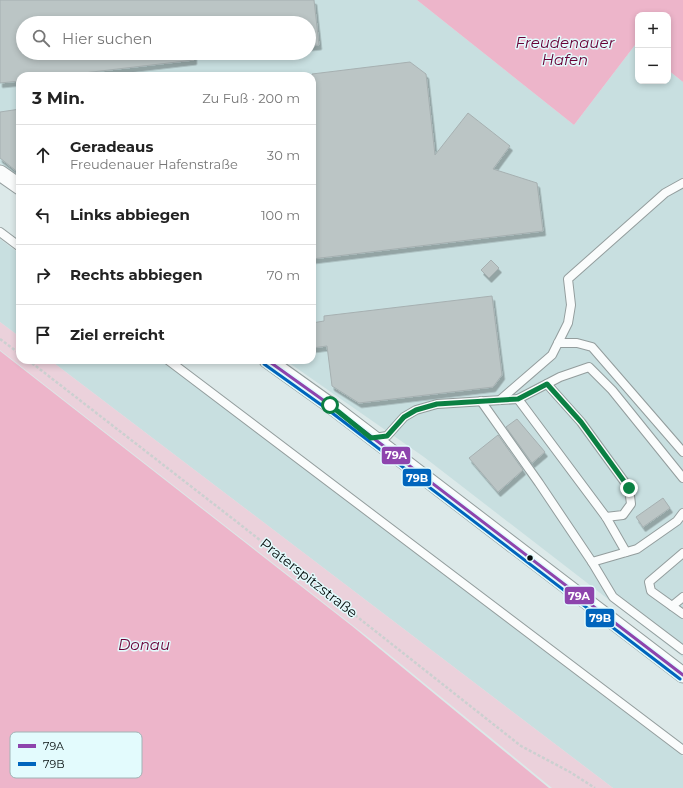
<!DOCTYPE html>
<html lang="de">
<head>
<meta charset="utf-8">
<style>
  :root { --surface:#fff; --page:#f2f2f2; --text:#222; --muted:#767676; --line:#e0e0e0 }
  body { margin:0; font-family:Montserrat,sans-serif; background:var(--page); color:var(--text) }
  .controls { position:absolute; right:12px; top:12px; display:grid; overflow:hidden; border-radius:8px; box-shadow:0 2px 6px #0003 }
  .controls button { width:36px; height:36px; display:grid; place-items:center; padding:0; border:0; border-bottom:1px solid var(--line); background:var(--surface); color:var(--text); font:20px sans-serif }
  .stop { position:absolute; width:12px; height:12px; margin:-9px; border:3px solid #0b8043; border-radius:50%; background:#fff }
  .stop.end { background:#0b8043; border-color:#fff; box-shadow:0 1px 4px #0008 }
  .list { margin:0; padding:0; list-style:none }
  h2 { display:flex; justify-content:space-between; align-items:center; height:52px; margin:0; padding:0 16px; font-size:17px }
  h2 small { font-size:13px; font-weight:400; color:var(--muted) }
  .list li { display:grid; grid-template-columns:26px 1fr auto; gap:12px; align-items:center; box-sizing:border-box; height:60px; padding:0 16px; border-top:1px solid var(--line) }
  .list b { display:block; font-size:15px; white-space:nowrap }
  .list p { margin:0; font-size:13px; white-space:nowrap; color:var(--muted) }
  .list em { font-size:13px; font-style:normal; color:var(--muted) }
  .icon { flex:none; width:22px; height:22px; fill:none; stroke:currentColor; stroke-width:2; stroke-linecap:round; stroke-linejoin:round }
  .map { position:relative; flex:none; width:683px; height:788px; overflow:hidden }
  .search { position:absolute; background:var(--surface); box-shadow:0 2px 6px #0003; left:16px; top:16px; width:300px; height:44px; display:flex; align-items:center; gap:10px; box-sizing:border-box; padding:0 14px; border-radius:22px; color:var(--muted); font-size:15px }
  .panel { position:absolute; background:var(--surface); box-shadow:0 2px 6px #0003; left:16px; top:72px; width:300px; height:292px; border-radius:12px }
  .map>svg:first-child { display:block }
  .built { fill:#c8dfe0; fill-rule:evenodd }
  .green { fill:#ebd1db }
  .water { fill:#edb5ca }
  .building { fill:#bbc5c5; stroke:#a6b0b1; filter:url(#shadow) }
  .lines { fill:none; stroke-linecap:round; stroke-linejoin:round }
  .service-casing { stroke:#939d9d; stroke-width:10 }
  .minor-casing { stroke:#939d9d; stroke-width:17 }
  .path { stroke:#cbd0d0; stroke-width:2.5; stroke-dasharray:3 2; stroke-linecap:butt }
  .service { stroke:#fafcfc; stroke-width:8 }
  .minor { stroke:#fafcfc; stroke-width:15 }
  .bus-1-casing { stroke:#e3fbfd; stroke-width:6 }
  .bus-2-casing { stroke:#e3fbfd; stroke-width:6 }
  .bus-1 { stroke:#8e44ad; stroke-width:3 }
  .bus-2 { stroke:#0065bd; stroke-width:3 }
  .route { stroke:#0b8043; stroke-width:5 }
  .bus-dot { fill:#070f0f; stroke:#e3fbfd; stroke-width:1.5 }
  .labels { text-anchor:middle; stroke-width:3; stroke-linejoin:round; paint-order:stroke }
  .street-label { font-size:14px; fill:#070f0f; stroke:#e3fbfd }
  .water-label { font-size:15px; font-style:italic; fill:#670036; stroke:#e3fbfd }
  .key { fill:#e3fbfd; stroke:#a1b4b6; stroke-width:1 }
  .key-label { font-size:11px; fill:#070f0f }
  .line-badge { stroke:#e3fbfd; stroke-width:1.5 }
  .badge-label { font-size:11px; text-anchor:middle; font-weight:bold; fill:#fff }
</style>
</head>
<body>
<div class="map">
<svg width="683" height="788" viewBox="0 0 683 788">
  <defs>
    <filter id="shadow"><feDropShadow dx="2.5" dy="4.5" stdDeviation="0" flood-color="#0004"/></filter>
  </defs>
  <rect width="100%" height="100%" fill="#dce9e9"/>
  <g class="built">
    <path d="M 0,0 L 417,0 L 574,125 L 635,45 L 638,47 L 638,81 L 668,81 L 668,70 L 683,82 L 683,657 L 424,457 L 285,360 L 312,360 L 312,76 L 20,76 L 20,178 L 0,163 ZM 23,23 L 309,23 L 309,53 L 23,53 Z"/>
    <polygon points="0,239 20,254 20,337 0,322"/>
    <polygon points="50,360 161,360 683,756 683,788 613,788"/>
  </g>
  <polygon class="green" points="0,322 20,337 20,360 50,360 613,788 552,788 369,638 0,350"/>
  <g class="water">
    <polygon points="417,0 683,0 683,82 668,70 668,15 638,15 638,47 635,45 574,125"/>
    <polygon points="0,351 352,626 549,788 0,788"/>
  </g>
  <g class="building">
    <polygon points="0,0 314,0 319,45 309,46 309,23 23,23 23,53 194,53 194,60 58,76 20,76 20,81 0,83"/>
    <polygon points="410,62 426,74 435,155 468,113 510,146 493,169 537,183 543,231 312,259 312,74"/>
    <polygon points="20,109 20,174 0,158 0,112"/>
    <polygon points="491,260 499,268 489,278 481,270"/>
    <polygon points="492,296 502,375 493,387 359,403 332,386 327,346 312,348 312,323 324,321 324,316"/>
    <polygon points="517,419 545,452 532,463 506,427"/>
    <polygon points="498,435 523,470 498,492 469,458"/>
    <polygon points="663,498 670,508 643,527 636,517"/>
  </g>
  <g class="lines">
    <defs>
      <g id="service">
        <polyline points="0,232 20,247"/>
        <polyline points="558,343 577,343 592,347 683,452"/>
        <polyline points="168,360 683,750"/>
        <polyline points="547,384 581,422 629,488 631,504 623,515 606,517"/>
        <polyline points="518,399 606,517 626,552"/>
        <polyline points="500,400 552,355 568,323 571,305 568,279 665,193 683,183"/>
        <polyline points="481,401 539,483 592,562 613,597 683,650"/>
        <polyline points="374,438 387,436 404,417 416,410 437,404 518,399 560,377 589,367 612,390 683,478"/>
        <polyline points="683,553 649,582 651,591 683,614"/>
        <polyline points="592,562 637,549 677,521 683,513"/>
        <polyline points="672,606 683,597"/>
      </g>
      <g id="minor">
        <polyline points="0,173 20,187"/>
        <polyline points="267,360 330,405 683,675"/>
      </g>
    </defs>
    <use href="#service" class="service-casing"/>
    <use href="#minor" class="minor-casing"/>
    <g class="path">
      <polyline points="0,339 20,354"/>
      <polyline points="28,360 237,522 521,746 570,772 595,788"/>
    </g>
    <use href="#service" class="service"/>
    <use href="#minor" class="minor"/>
    <defs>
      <polyline id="bus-1" points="267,360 330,405 683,675"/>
      <polyline id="bus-2" points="264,364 327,409 680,679"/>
    </defs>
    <use href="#bus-1" class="bus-1-casing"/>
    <use href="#bus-2" class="bus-2-casing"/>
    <use href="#bus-1" class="bus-1"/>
    <use href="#bus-2" class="bus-2"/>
  </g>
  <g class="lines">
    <polyline class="route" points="330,405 371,438 387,436 404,417 416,410 437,404 518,399 547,384 581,422 629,488"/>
  </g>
  <circle class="bus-dot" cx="530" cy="558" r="3.5"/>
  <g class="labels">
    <g class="street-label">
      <text transform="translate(309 578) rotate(38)" y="5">Praterspitzstraße</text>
    </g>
    <g class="water-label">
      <text x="565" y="48">Freudenauer<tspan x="565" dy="17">Hafen</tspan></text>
      <text x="144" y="650">Donau</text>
    </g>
  </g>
  <rect x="10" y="732" width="132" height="46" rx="6" class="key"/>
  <rect x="18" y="744" width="18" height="4" fill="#8e44ad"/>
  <rect x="18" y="762" width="18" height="4" fill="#0065bd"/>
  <g class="key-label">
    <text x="43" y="750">79A</text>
    <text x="43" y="768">79B</text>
  </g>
  <g class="line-badge">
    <rect x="381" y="446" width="30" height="19" rx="4" fill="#8e44ad"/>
    <rect x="402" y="468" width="30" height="19" rx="4" fill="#0065bd"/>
    <rect x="564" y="586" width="31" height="19" rx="4" fill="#8e44ad"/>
    <rect x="585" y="608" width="30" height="20" rx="4" fill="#0065bd"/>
  </g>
  <g class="badge-label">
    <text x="396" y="459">79A</text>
    <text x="417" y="482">79B</text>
    <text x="579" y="600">79A</text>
    <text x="600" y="622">79B</text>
  </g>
</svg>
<div class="controls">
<button>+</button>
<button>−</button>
</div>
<div class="stop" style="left:330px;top:405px"></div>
<div class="stop end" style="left:629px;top:488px"></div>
<div class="search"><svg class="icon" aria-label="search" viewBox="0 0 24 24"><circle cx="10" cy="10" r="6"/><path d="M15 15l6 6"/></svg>Hier suchen</div>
<section class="panel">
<h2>3 Min.<small>Zu Fuß · 200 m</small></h2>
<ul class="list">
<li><svg class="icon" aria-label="ahead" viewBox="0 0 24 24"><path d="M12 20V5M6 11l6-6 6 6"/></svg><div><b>Geradeaus</b><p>Freudenauer Hafenstraße</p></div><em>30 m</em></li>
<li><svg class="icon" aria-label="left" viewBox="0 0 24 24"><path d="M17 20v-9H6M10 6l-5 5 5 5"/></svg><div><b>Links abbiegen</b></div><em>100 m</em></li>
<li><svg class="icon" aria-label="right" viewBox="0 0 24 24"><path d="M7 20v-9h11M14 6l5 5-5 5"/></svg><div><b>Rechts abbiegen</b></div><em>70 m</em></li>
<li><svg class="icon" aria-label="arrive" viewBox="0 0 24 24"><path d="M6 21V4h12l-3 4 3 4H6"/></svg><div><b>Ziel erreicht</b></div></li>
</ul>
</section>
</div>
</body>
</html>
